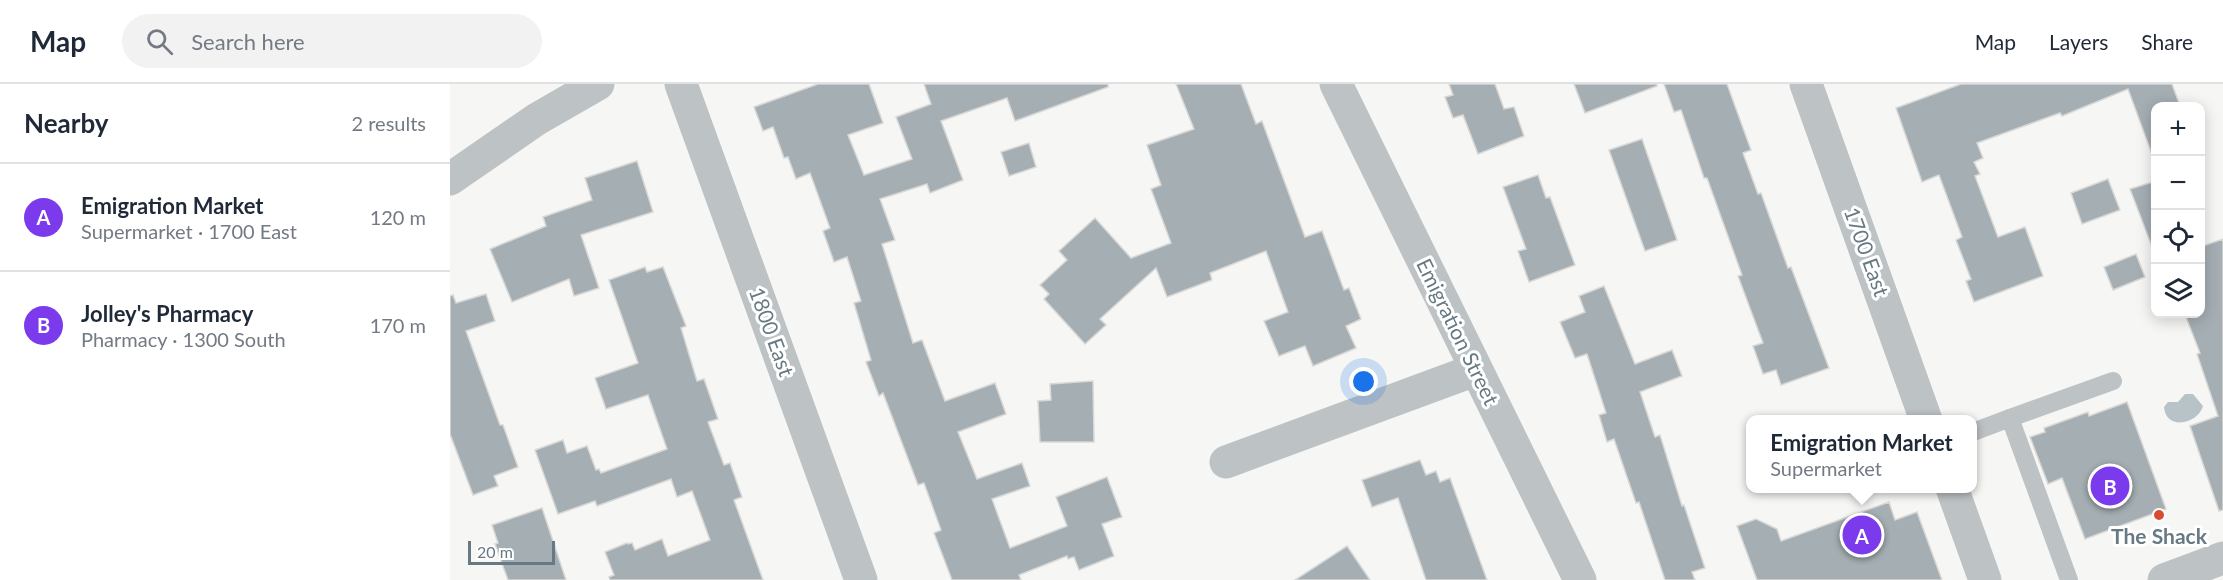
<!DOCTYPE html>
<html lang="en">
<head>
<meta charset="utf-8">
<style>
  :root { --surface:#fff; --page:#f2f2f3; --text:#1f2937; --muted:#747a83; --line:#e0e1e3; --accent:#7c3aed }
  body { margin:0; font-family:Lato,sans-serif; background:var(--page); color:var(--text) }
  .controls { position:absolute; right:18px; top:18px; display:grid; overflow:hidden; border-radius:12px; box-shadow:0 3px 15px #0003 }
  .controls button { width:54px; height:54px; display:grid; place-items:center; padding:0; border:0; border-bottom:2px solid var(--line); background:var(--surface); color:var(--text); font:30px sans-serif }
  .scale { position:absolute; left:18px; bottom:15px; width:87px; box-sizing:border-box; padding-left:6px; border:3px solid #677983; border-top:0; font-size:16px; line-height:21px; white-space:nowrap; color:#677983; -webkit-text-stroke:4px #fff; paint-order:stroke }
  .you { position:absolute; left:914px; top:298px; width:21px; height:21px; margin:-15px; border:4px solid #fff; border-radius:50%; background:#1a73e8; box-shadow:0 0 0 9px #1a73e833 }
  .badge { display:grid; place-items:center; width:39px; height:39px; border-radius:50%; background:var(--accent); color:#fff; font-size:20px; font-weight:700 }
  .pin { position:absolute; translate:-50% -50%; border:3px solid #fff; box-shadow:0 2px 6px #0006 }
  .popup { position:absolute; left:1296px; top:331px; width:231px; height:78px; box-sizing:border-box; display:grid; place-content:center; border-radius:12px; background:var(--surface); filter:drop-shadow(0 2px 4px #0005); font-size:20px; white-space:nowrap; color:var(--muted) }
  .popup b { font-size:22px; color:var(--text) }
  .popup::after { content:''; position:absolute; left:50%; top:100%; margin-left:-12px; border:12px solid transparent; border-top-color:var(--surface) }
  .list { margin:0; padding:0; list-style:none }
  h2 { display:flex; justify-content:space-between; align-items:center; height:78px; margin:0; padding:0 24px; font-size:26px }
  h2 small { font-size:20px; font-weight:400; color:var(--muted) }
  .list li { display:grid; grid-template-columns:39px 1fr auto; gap:18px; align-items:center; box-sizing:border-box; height:108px; padding:0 24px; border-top:2px solid var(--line) }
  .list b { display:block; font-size:22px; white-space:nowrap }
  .list p { margin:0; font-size:20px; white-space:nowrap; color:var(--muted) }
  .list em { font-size:20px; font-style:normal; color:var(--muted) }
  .icon { flex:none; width:33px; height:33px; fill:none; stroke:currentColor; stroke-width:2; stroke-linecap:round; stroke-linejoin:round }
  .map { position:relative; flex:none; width:1773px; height:496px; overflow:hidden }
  header { display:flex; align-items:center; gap:36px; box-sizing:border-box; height:84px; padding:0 30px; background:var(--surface); border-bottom:2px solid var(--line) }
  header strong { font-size:28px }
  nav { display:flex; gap:33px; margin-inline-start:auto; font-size:21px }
  .search { width:420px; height:54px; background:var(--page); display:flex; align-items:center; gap:15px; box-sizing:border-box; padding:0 21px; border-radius:33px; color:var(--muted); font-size:22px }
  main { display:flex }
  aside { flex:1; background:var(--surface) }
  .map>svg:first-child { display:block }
  .water { fill:#b7c3c7 }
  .building { fill:#a5aeb3; stroke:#d8d8d6; stroke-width:1.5 }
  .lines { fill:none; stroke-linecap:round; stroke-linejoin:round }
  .service { stroke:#bdc2c5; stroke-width:18 }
  .minor { stroke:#bdc2c5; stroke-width:33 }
  .tertiary { stroke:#bdc2c5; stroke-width:33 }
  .poi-dot { fill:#d84d32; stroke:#fff; stroke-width:2 }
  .labels { text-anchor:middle; stroke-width:6; stroke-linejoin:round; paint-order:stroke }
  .street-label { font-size:21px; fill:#677983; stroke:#fff }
  .poi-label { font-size:21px; font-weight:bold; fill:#677983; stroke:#fff }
</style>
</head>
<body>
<header>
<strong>Map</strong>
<div class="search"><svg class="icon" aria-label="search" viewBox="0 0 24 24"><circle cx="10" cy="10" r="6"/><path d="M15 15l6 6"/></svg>Search here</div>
<nav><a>Map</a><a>Layers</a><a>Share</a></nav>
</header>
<main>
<aside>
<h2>Nearby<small>2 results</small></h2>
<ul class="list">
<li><span class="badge">A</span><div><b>Emigration Market</b><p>Supermarket · 1700 East</p></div><em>120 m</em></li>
<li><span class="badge">B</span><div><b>Jolley's Pharmacy</b><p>Pharmacy · 1300 South</p></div><em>170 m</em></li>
</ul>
</aside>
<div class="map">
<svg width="1773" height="496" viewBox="0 0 1773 496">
  <rect width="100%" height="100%" fill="#f6f6f4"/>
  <path class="water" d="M 1735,310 L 1743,310 L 1753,322 C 1748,340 1716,347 1714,323 L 1718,318 L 1728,318 Z"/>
  <g class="building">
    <polygon points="368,0 419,0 433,39 398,51 414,91 462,75 446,33 481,20 474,0 658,0 658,3 565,37 557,14 491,37 513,96 480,109 477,100 430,115 445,156 432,160 463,259 472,256 495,317 545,299 556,330 508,348 527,395 572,379 580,402 542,415 560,464 617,442 606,413 657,393 672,433 652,440 664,472 629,486 624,473 618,475 617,472 569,491 571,496 502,496 484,449 491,446 474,399 468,401 433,309 429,312 416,278 421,276 404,219 411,217 397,173 384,178 373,147 380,144 360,89 346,95 338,73 334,74 323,43 313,47 304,23"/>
    <polygon points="726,0 791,0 806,40 812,37 855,153 872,147 894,206 899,204 911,235 896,242 906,264 863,282 855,262 829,272 814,237 838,228 816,167 760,189 762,196 717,213 706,184 650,235 656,241 635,260 594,215 599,210 590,201 617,176 609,167 645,134 681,174 721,159 701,105 711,101 697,61 744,45"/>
    <polygon points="999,0 1045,0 1054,25 1064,23 1074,52 1028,70 1013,31 1003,34 995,13 1003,11"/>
    <polygon points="1124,0 1207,0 1207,2 1135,29"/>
    <polygon points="1214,0 1277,0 1301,66 1293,69 1308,110 1311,109 1338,184 1341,183 1379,284 1331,301 1326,286 1313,290 1303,262 1313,259 1288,192 1292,191 1257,94 1254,94 1231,26 1224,28"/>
    <polygon points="1511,0 1722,0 1730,22 1706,22 1706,72 1703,73 1678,5 1612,32 1610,29 1527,59 1533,74 1524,78 1530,90 1525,92 1548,153 1575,143 1593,192 1524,218 1516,197 1521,195 1506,156 1512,153 1489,91 1472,98 1446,24"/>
    <polygon points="1192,55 1227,156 1195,167 1159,66"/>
    <polygon points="579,59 586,83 559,92 551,68"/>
    <polygon points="187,77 203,128 131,151 149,204 124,212 119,195 62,218 40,165 96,142 93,133 142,116 135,94"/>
    <polygon points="1088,91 1096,114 1100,113 1125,181 1079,198 1068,167 1076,165 1053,103"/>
    <polygon points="1658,95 1670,126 1632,140 1621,109"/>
    <polygon points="1706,97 1706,167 1704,168 1680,105"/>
    <polygon points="1773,155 1773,426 1769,427 1740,342 1768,332 1747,270 1750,269 1736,233 1750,230 1750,163"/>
    <polygon points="1686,170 1695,193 1663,206 1654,183"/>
    <polygon points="195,183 197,188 213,183 236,242 231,244 247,297 254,295 268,335 258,338 274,381 280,379 292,413 284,416 313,496 160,496 159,493 164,491 155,468 177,459 178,460 182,459 185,466 212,455 218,472 260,456 242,407 227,413 221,395 147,422 145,417 108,430 85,366 113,356 117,369 137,362 146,386 149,385 151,389 217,365 198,311 156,325 145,294 188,279 159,196"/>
    <polygon points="1154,202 1185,280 1222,266 1232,292 1190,308 1205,353 1210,351 1232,422 1234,421 1255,484 1242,488 1245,496 1215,496 1189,418 1186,419 1164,355 1157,358 1149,331 1156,329 1137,270 1125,274 1110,238 1135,228 1129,212"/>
    <polygon points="36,210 45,237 16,247 50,341 53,341 68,383 44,392 48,402 23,411 0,350 0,212 3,211 6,219"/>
    <polygon points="643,297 644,358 590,358 588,317 601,316 600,300"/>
    <polygon points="1677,318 1716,425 1635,455 1612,394 1598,400 1580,353 1595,348 1594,344 1638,328 1639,332"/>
    <polygon points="970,376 976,391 986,387 990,398 1000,394 1037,496 976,496 948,414 922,423 912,396"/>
    <polygon points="1439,418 1445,436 1467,428 1492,496 1307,496 1287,442 1306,435 1327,445 1331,457"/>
    <polygon points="92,424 116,496 58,496 45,460 48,459 42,441"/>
    <polygon points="897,462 920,496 845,496"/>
  </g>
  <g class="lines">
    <g class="service">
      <polyline points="1560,334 1663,297"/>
      <polyline points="1523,348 1560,334 1619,496"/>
    </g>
    <g class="minor">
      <polyline points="231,0 411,496"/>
      <polyline points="886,0 1130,496"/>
      <polyline points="1356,0 1476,336"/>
      <polyline points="0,95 87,35 148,0"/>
      <polyline points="776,378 1025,286"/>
      <polyline points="1502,404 1535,496"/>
    </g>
    <polyline class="tertiary" points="1714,496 1773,474"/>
  </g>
  <circle class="poi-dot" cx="1709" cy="431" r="6"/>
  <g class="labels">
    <g class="street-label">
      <text transform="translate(1416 168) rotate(70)" y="7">1700 East</text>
      <text transform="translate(321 248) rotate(70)" y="7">1800 East</text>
      <text transform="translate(1007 248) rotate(64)" y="7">Emigration Street</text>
    </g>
    <g class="poi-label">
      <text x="1709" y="460">The Shack</text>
    </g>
  </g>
</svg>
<div class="controls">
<button>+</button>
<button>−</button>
<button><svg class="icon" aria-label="locate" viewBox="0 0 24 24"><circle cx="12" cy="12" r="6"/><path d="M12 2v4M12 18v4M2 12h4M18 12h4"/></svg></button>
<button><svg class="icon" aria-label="layers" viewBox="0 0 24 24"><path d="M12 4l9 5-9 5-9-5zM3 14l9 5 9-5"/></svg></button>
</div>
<div class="scale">20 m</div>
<div class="you"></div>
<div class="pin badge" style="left:1412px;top:451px">A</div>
<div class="popup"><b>Emigration Market</b>Supermarket</div>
<div class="pin badge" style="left:1660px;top:402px">B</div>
</div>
</main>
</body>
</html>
